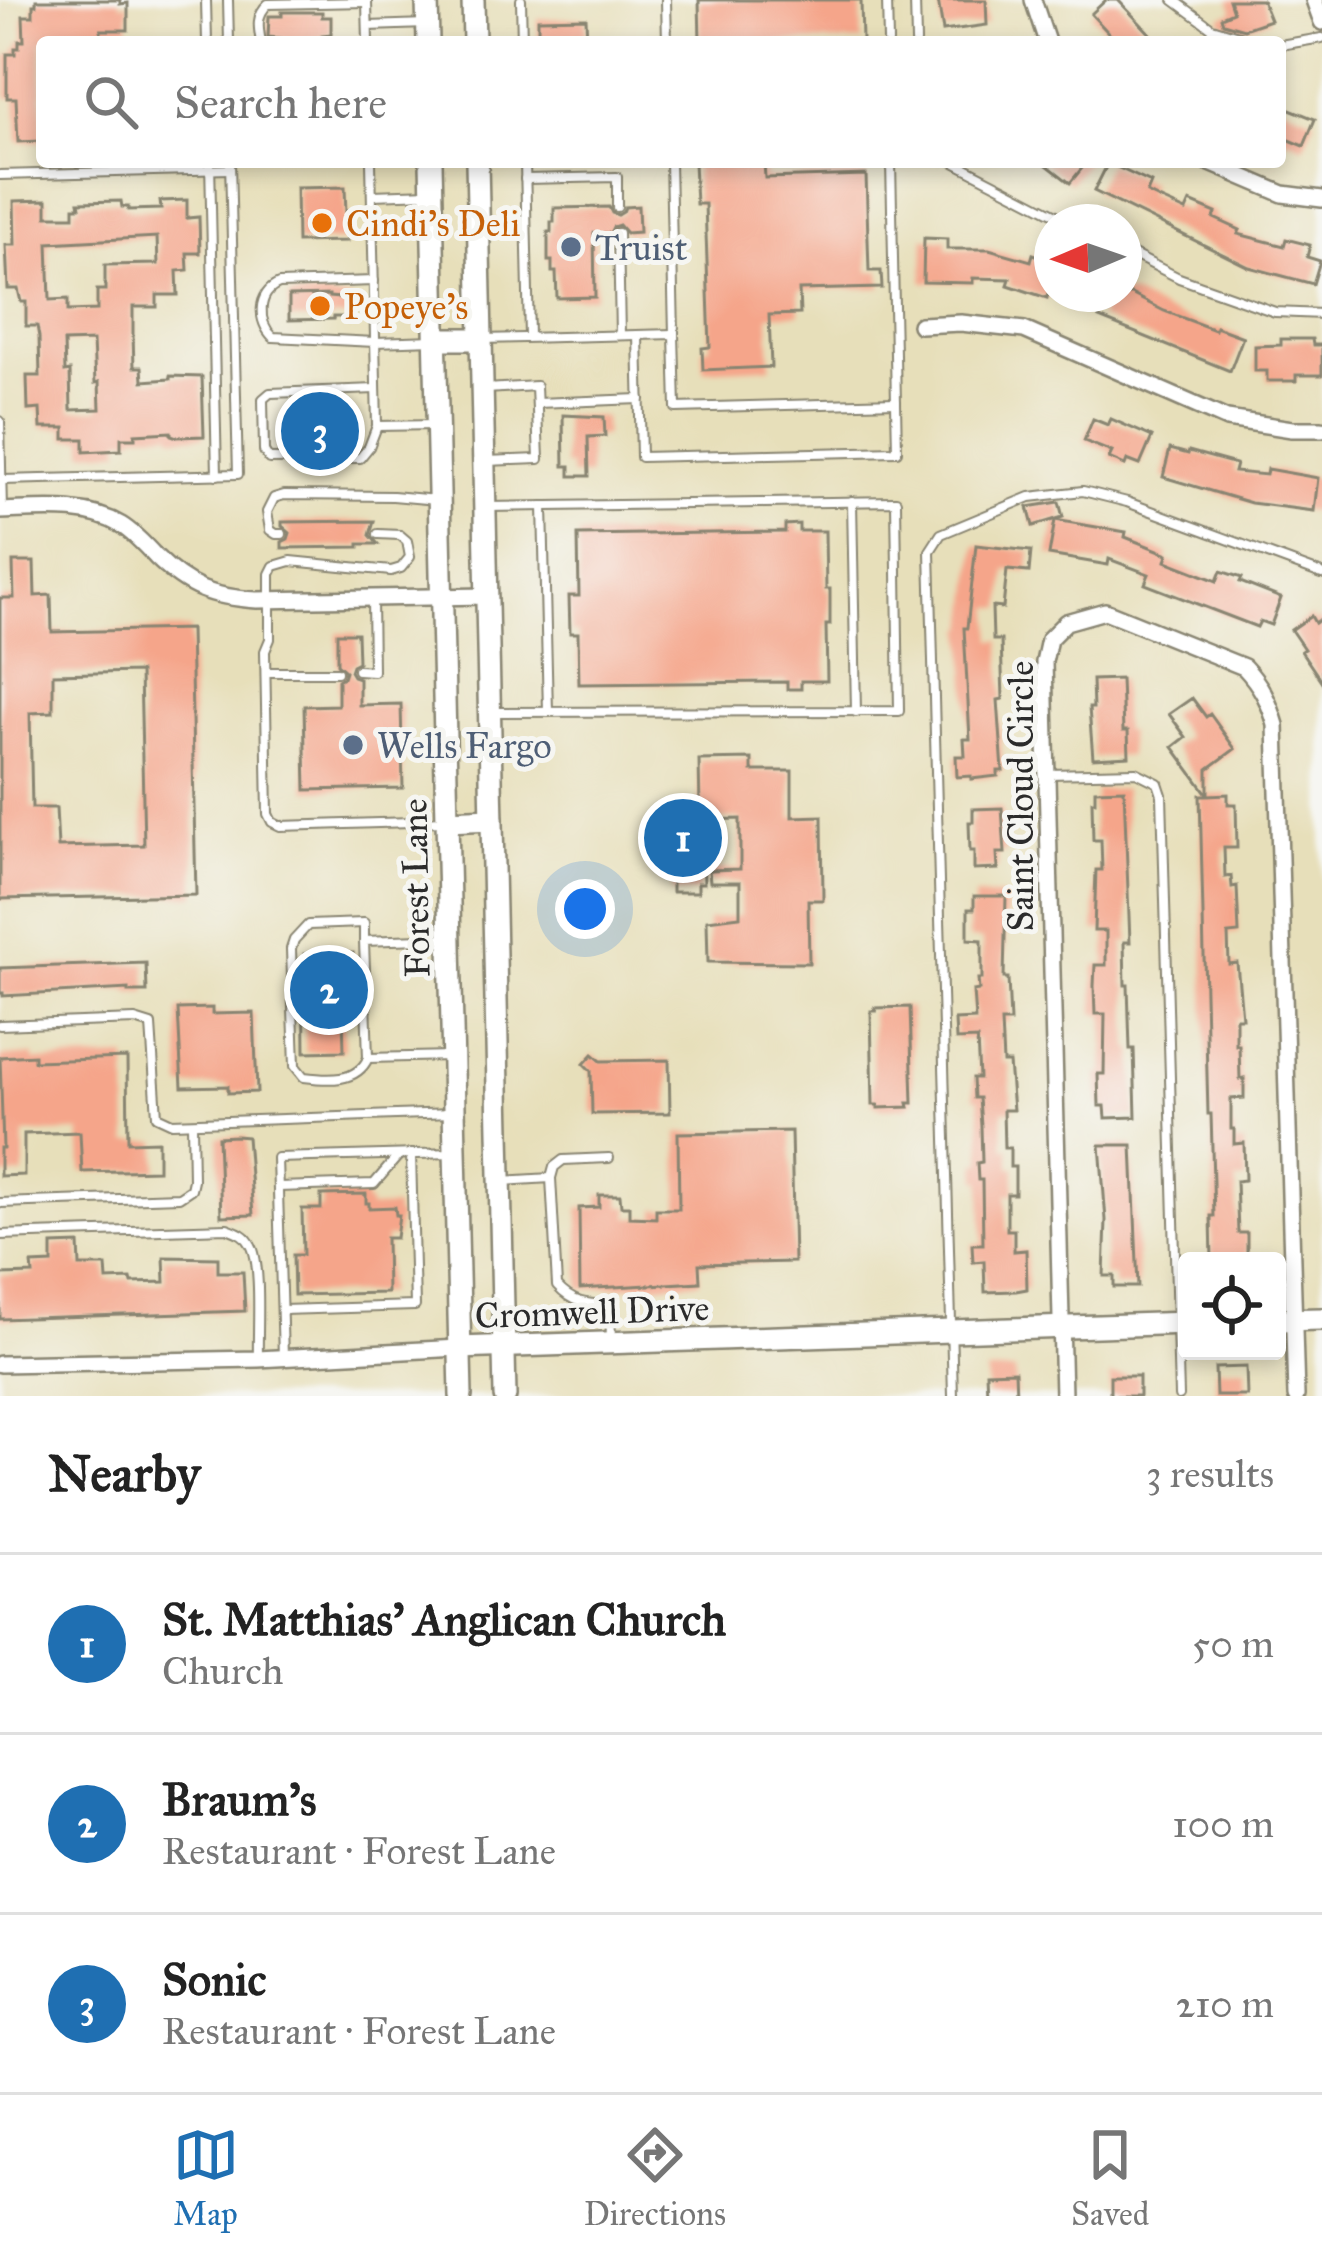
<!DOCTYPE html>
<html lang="en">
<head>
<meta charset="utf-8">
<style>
  :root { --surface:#fff; --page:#f6f6f6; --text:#222; --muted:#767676; --line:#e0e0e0; --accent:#1f6fb2 }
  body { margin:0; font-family:"IM FELL Great Primer",serif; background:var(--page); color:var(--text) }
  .controls { position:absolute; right:36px; bottom:36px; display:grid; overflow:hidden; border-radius:12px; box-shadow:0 6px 18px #0003 }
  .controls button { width:108px; height:108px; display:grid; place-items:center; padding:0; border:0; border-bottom:3px solid var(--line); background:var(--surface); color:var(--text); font:60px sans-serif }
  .compass { position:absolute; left:1034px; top:204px; width:108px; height:108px; border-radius:50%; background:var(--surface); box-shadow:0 6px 18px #0003; rotate:268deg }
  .you { position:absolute; left:585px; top:909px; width:42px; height:42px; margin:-30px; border:9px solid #fff; border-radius:50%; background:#1a73e8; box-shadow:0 0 0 18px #1a73e833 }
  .badge { display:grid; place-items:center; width:78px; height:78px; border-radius:50%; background:var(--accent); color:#fff; font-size:39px; font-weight:700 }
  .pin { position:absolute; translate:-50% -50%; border:6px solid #fff; box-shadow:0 3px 12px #0006 }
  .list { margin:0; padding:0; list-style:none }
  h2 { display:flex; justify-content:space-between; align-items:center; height:156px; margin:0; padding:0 48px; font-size:51px }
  h2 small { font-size:39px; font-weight:400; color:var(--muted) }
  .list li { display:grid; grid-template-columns:78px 1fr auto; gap:36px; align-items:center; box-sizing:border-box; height:180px; padding:0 48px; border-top:3px solid var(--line) }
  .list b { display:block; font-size:45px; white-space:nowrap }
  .list p { margin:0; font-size:39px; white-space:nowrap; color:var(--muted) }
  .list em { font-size:39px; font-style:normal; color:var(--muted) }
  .icon { flex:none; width:66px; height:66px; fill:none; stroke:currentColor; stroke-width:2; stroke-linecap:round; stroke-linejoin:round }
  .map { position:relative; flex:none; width:1322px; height:1396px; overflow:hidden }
  .search { position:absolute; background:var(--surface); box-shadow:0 6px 18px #0003; left:36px; right:36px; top:36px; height:132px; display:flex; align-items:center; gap:30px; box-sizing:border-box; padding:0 42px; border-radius:12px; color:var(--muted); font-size:45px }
  .sheet { height:696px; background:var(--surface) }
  nav { display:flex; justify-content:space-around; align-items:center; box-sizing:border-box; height:168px; border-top:3px solid var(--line); background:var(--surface); font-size:33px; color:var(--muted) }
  nav a { display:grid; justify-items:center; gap:6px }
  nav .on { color:var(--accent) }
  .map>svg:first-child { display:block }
  .building { fill:#f5a58a; fill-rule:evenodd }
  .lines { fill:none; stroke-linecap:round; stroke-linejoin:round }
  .lane-casing { stroke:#898572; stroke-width:12 }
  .street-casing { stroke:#898572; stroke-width:20 }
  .secondary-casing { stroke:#898572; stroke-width:26 }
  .lane { stroke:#fff; stroke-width:8 }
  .street { stroke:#fff; stroke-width:15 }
  .secondary { stroke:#fff; stroke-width:21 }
  .food-dot { fill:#e8710a; stroke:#f6f6f2; stroke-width:4.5 }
  .service-dot { fill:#5c6f8a; stroke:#f6f6f2; stroke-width:4.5 }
  .labels { text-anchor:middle; stroke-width:10; stroke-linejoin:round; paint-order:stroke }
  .food-label { font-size:36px; fill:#c56008; stroke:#f6f6f2; text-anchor:start }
  .service-label { font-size:36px; fill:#4e5e75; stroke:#f6f6f2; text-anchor:start }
  .street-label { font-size:36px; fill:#2b2b2b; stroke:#f6f6f2 }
</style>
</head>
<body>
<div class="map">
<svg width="1322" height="1396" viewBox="0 0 1322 1396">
  <rect width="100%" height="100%" fill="#f6f6f2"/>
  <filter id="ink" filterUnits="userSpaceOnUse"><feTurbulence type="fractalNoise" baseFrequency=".00833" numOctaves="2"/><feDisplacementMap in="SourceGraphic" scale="24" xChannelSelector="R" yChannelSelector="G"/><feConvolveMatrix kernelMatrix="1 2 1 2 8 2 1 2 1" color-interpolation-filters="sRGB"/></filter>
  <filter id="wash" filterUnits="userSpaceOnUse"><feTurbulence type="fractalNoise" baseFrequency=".004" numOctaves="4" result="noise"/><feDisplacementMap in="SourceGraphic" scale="48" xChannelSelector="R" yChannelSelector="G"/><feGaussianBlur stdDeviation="2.7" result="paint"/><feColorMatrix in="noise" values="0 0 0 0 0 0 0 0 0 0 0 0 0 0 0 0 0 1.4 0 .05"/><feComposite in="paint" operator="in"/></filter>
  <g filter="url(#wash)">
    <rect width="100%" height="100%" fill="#e7dfba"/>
    <g id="blocks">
      <g class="building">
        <polygon points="36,0 120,0 120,4 128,3 128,30 101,30 101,40 42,42 42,141 18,142 16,98 7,98 7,54 15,54 15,48 19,48 19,41 24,41 23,16 33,16 33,5 36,5"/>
        <polygon points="699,0 861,0 862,42 700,42"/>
        <polygon points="938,0 986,0 987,25 943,31"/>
        <polygon points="1106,0 1118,0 1158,42 1117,42 1091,14"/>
        <polygon points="1229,0 1262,0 1270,20 1244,29 1223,23 1221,17 1233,12"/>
        <polygon points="282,12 322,12 322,17 331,17 331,34 322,35 322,39 299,40 268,37 269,16 282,16"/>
        <polygon points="586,18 587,42 538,42 538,19"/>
        <polygon points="1280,105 1315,119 1304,146 1280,136"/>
        <polygon points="694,162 764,162 765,178 866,175 869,271 881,271 882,288 799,290 800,314 769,315 771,367 703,370 702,348 710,347 705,204 696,204"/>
        <polygon points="1043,162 1087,162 1070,183"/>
        <polygon points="1108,163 1151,183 1147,193 1159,199 1186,211 1190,202 1216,213 1214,218 1240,230 1238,234 1284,246 1286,239 1310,245 1307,257 1320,261 1313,284 1249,267 1094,191"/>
        <polygon points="345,187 347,241 297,242 296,188"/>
        <path d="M 47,200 L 47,216 L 74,216 L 74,207 L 80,207 L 79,202 L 121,201 L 122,207 L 128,207 L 128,210 L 161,209 L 160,201 L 187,200 L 187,218 L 199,217 L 200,253 L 187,253 L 188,270 L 177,271 L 178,295 L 157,295 L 157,307 L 133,307 L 133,334 L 134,367 L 142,367 L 143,381 L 170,379 L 170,376 L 202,377 L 204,436 L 177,437 L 171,435 L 171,432 L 135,434 L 135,438 L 121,438 L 121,450 L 84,452 L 84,439 L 65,439 L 65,428 L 41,428 L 40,409 L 28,410 L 27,376 L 40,376 L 39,337 L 37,326 L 26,326 L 26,302 L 21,302 L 18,289 L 8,289 L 6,245 L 15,245 L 14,201 ZM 157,237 L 158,264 L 105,265 L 105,290 L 97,290 L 97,310 L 68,311 L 68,299 L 50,300 L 48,243 ZM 93,341 L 95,383 L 99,382 L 100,409 L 71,410 L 70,371 L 65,372 L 64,342 Z"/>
        <polygon points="638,206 639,232 626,233 619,225 613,227 610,233 594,233 595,297 557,298 556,272 552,272 552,261 548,261 548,232 551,232 551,222 554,222 554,208 609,207 612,213 618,215 623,212 625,207"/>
        <polygon points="924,238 947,239 947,249 989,249 1031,261 1033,254 1052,260 1052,295 1048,294 1047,298 1008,285 1010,279 973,278 973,283 923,282"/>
        <polygon points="1068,294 1131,294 1164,311 1215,330 1216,327 1243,337 1230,371 1099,318 1103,309"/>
        <polygon points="329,295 329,297 352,299 352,313 348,313 349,317 333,317 333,319 289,320 289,296"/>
        <polygon points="1281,339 1312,339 1313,345 1322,345 1322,375 1296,375 1296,381 1267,381 1267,371 1255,371 1255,346 1281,345"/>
        <polygon points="354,412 353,450 322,450 321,440 286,441 286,413"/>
        <polygon points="563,415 604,417 605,436 588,437 589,476 570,476 570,466 564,466"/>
        <polygon points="1093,419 1108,425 1111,419 1152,437 1140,465 1127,460 1125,465 1109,458 1112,452 1084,441"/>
        <polygon points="1170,449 1188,454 1189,451 1236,464 1234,472 1266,475 1267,469 1318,478 1314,511 1251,503 1163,477"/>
        <polygon points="1059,502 1063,517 1033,526 1028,507"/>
        <polygon points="1055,520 1126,532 1125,537 1168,554 1166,561 1217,581 1221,571 1242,578 1240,582 1281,598 1271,625 1260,621 1257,627 1145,584 1149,574 1109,559 1108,565 1049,555"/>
        <polygon points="374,521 370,535 378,544 359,544 359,547 282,548 282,542 288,539 290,533 282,526 282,522"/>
        <polygon points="799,524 799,531 825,531 826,589 830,589 830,625 826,625 827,681 801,681 801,689 787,689 787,682 579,684 578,633 570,633 569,596 579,596 578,535 785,532 785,525"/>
        <polygon points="976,545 1031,551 1029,572 1007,570 1003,608 992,607 993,640 1001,640 1003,699 998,700 1003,771 998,771 998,776 971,779 971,776 957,777 956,756 965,756 964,739 970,739 964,628 967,628"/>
        <path d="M 13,562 L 34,562 L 35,596 L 51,595 L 52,632 L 190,629 L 196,895 L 0,899 L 0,598 L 14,598 ZM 140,672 L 144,845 L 58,847 L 56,808 L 32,808 L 30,713 L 53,712 L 53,674 Z"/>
        <polygon points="1311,616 1315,623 1322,618 1322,682 1301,651 1304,649 1291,630"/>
        <polygon points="337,633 357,633 358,662 352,665 350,671 353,676 359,678 359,705 401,704 403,788 306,790 304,706 338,705 338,680 343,677 345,671 337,664"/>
        <polygon points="1121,679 1123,731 1128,731 1129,756 1093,758 1089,708 1093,708 1092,680"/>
        <polygon points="1192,698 1206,717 1210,714 1235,749 1208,769 1208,795 1228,794 1228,804 1236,804 1237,848 1224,848 1225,877 1231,876 1232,887 1237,886 1239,933 1228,934 1229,964 1237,963 1242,1018 1236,1018 1236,1045 1239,1045 1240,1079 1244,1078 1244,1098 1231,1099 1231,1129 1234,1129 1234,1144 1244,1143 1245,1180 1236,1181 1238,1233 1247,1233 1247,1261 1212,1261 1211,1216 1214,1216 1211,1114 1208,1114 1200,795 1208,795 1173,747 1186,737 1169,714"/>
        <polygon points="752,759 752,771 792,771 792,817 822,816 823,900 808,900 809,963 708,962 707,920 740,916 740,882 710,882 709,870 740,869 740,819 702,820 704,883 698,883 698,892 672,892 672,879 665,879 665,869 662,869 664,823 667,823 670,810 700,810 699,760"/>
        <polygon points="1124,789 1130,942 1124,942 1125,985 1128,985 1130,1049 1134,1049 1136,1117 1106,1118 1105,1106 1099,1106 1098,1074 1104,1074 1105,1014 1095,1014 1094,986 1095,965 1106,965 1106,931 1094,931 1096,870 1102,870 1101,840 1093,840 1092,801 1095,801 1095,790"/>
        <polygon points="1002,808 1005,853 997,853 998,869 974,870 974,851 970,851 969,822 973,822 973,809"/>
        <polygon points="974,896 1006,896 1004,978 1008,978 1010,1022 1001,1022 1003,1063 1009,1063 1013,1110 1003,1110 1004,1148 1010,1148 1010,1167 1015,1167 1015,1194 1007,1194 1007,1230 1014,1230 1014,1251 1026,1250 1027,1289 1016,1291 985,1292 984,1261 973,1262 972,1244 983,1244 982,1180 978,1180 977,1163 982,1162 981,1126 979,1098 974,1098 973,1078 979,1078 977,1039 956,1040 955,1020 975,1019 973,991 979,990 978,979 982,979 982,940 968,939 968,909 974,909"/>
        <polygon points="353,953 354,1017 343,1017 344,1051 305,1052 304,954"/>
        <polygon points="146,963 147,992 128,992 128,989 3,996 3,993 0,993 0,968"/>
        <polygon points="910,1007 913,1103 908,1103 909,1107 878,1108 878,1105 873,1105 871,1011 876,1011 875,1008"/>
        <polygon points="212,1008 212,1014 254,1013 257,1092 228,1093 228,1086 182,1087 178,1009"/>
        <polygon points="593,1054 601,1061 669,1060 670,1113 592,1114 591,1071 584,1064"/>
        <polygon points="34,1055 34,1061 127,1058 128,1142 158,1141 158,1170 82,1172 80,1132 24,1134 24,1175 0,1176 0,1148 3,1148 0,1057"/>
        <polygon points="791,1131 794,1262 699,1264 700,1282 580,1289 579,1208 599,1207 599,1195 620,1195 621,1206 629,1206 629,1217 656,1218 656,1209 679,1209 678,1133"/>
        <polygon points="236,1136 247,1137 253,1215 221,1216 218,1137"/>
        <polygon points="1100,1145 1132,1145 1138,1287 1114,1287 1114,1276 1104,1276 1106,1220"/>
        <polygon points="366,1194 366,1203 369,1203 369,1208 395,1207 396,1215 399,1215 396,1238 386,1238 387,1293 294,1295 293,1255 303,1255 302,1209 321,1209 321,1195"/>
        <polygon points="79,1244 80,1266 106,1266 107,1280 131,1279 132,1283 165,1282 164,1257 218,1258 218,1272 243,1272 245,1311 0,1319 0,1275 33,1274 32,1264 52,1263 52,1245"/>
        <polygon points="1246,1367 1247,1396 1216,1396 1215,1368"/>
        <polygon points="1015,1371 1016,1396 987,1396 986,1372"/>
        <rect x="1110" y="1376" width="29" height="20"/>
      </g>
    </g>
  </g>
  <g filter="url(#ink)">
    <use href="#blocks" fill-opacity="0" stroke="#898572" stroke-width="3"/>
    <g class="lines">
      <defs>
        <g id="lane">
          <polyline points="206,0 207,42"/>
          <polyline points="228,0 229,42"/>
          <polyline points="521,0 522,42"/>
          <polyline points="666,0 667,42"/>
          <polyline points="887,0 888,42"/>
          <polyline points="915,0 916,42"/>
          <polyline points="1174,0 1212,28 1258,42"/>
          <polyline points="367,2 368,42"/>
          <polyline points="368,26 427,24"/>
          <path d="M 261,42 C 258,27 256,15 268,4 L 367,2"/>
          <polyline points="1280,45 1322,38"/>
          <polyline points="210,162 217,475"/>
          <polyline points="371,162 377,426 436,425"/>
          <polyline points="525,162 529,337"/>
          <polyline points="670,162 674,334"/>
          <polyline points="954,162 1070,222"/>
          <polyline points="0,175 230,169"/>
          <polyline points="525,179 617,177 617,207"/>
          <polyline points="372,195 430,193"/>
          <polyline points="618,233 620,335"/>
          <polyline points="1124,250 1179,278 1275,312 1322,314"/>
          <path d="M 374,281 L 279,284 C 257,293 257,322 273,337 L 375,342 L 434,340"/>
          <polyline points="638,335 641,457 897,451 891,162"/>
          <polyline points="483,339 674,334 676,408 896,402"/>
          <polyline points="376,389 270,393 263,399 264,451 269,459 360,458 369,447 377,426"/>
          <polyline points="537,403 640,399"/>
          <polyline points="0,421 2,510"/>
          <polyline points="486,461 539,459 536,386 486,389"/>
          <polyline points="2,480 238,474 230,162"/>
          <polyline points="852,501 856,712"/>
          <polyline points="543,506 548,712"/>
          <polyline points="485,507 896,501 899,711 491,712"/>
          <polyline points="282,534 276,534 270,530 267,512 274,498 284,495 393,496 437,500"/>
          <polyline points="378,534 400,535 407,541 410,557 401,568 391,571 291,561 274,566 270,574 270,639 265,651 268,814 272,822 280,826 445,821"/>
          <polyline points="358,670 373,671 372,599"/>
          <polyline points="266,672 337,672"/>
          <polyline points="1048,774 1136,772 1158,783 1162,795 1179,1396"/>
          <polyline points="449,938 364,941 368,1058 451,1056"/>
          <path d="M 364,941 L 364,923 L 308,925 L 294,940 L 291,949 L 295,1066 L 304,1077 C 327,1080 357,1083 368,1058"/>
          <polyline points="0,1025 135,1020 151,1025 157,1116 172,1123 452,1113"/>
          <polyline points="551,1178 554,1167 563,1160 609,1158"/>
          <path d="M 501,1181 L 551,1178 L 557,1286 C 573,1304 587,1304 610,1305 L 611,1341"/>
          <polyline points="278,1187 374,1184 398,1156"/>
          <polyline points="0,1203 179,1197 191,1189 193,1180 192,1123"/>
          <path d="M 0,1235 L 227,1228 C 238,1232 246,1235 251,1245 C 262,1264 257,1332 258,1357"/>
          <polyline points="282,1310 415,1306 411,1154"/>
          <polyline points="283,1357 277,1158 453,1153"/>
          <polyline points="953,1396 930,551 941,534 1030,497 1083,491 1127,502 1322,574"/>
        </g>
        <g id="street">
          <polyline points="1033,0 1047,42"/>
          <polyline points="1314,0 1322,22"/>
          <polyline points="1208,162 1283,194 1322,199"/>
          <polyline points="920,325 961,323 1024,330 1227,419 1292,429 1322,429"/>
          <path d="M 0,511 C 39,510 86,504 121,525 C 134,533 146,546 156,557 C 189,589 212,597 257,600 L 487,596"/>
          <polyline points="0,1364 258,1359 459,1348"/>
          <path d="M 1063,1396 L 1044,662 L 1049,639 L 1066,622 L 1105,611 L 1244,667 C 1261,685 1269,701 1276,725 L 1296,1396"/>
        </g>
        <g id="secondary">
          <polyline points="427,0 428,42"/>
          <polyline points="473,0 474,42"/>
          <polyline points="431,162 461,1396"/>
          <polyline points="477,162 505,1396"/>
          <polyline points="435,339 481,339"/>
          <polyline points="447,821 492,819"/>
          <polyline points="1277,1320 1322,1319"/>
          <polyline points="459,1348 1187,1323"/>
        </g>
      </defs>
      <use href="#lane" class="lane-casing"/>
      <use href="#street" class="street-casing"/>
      <use href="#secondary" class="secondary-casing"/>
      <use href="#lane" class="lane"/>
      <use href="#street" class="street"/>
      <use href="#secondary" class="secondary"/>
    </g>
  </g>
  <g class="food-dot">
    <circle cx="322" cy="223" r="12"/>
    <circle cx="320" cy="306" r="12"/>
  </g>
  <g class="service-dot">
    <circle cx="571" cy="247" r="12"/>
    <circle cx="353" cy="745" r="12"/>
  </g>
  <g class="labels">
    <g class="food-label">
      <text x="346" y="236">Cindi's Deli</text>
      <text x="344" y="319">Popeye's</text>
    </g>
    <g class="service-label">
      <text x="595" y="260">Truist</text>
      <text x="377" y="758">Wells Fargo</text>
    </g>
    <g class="street-label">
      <text transform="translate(1020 796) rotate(-90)" y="13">Saint Cloud Circle</text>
      <text transform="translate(415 888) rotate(-91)" y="13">Forest Lane</text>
      <text transform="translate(592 1311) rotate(-2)" y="13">Cromwell Drive</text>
    </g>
  </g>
</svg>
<div class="controls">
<button><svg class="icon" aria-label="locate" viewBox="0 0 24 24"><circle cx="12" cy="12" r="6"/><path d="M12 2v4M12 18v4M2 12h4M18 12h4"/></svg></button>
</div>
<svg class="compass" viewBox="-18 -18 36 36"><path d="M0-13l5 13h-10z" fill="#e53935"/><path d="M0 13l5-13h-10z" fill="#767676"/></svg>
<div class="you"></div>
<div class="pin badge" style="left:683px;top:838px">1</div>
<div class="pin badge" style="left:329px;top:990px">2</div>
<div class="pin badge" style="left:320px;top:431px">3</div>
<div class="search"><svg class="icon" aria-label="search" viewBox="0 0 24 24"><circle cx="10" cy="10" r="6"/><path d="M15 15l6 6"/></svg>Search here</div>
</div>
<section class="sheet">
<h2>Nearby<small>3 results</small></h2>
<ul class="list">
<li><span class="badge">1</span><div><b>St. Matthias' Anglican Church</b><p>Church</p></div><em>50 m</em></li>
<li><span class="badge">2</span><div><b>Braum's</b><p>Restaurant · Forest Lane</p></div><em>100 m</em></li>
<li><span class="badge">3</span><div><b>Sonic</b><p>Restaurant · Forest Lane</p></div><em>210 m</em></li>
</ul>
</section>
<nav>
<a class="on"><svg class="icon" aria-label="map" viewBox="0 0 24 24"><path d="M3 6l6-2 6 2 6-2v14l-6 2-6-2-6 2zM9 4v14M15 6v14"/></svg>Map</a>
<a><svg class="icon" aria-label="directions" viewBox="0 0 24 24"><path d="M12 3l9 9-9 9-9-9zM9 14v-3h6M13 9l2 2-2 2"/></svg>Directions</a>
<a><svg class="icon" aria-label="saved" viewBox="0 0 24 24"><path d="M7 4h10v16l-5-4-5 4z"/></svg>Saved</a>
</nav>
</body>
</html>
